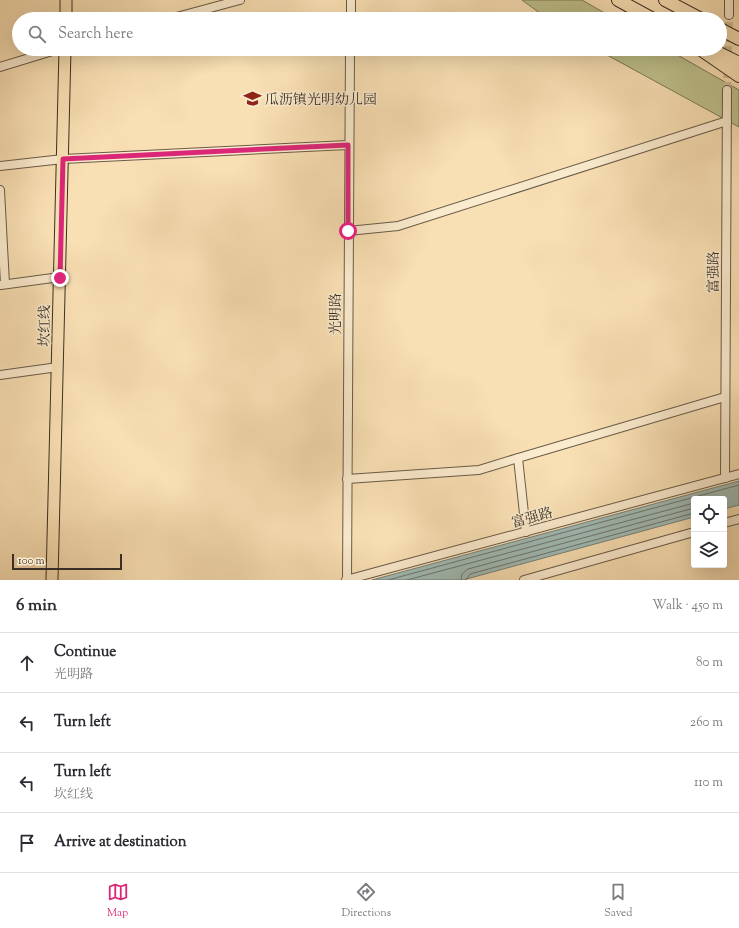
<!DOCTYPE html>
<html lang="en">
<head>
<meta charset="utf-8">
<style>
  :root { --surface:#fff; --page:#f2f2f3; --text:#2b2b33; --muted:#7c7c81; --line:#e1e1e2; --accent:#db2777 }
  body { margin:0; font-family:"Sorts Mill Goudy","Noto Serif SC",serif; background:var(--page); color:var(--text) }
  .controls { position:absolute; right:12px; bottom:12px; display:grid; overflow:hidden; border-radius:4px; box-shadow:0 4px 16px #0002 }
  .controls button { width:36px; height:36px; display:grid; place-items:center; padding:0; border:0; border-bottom:1px solid var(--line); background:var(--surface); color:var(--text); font:20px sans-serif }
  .scale { position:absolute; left:12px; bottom:10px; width:110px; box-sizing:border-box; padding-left:4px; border:2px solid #392f25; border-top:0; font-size:11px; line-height:14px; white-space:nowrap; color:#392f25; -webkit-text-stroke:3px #fbebce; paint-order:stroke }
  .stop { position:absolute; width:12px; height:12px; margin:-9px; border:3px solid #db2777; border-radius:50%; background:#fff }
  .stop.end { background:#db2777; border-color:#fff; box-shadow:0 1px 4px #0008 }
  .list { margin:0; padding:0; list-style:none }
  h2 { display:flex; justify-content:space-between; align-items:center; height:52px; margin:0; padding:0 16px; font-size:17px }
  h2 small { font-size:13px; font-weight:400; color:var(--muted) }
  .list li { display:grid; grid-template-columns:26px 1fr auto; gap:12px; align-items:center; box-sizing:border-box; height:60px; padding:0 16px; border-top:1px solid var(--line) }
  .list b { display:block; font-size:15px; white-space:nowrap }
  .list p { margin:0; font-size:13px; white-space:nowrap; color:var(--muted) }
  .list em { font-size:13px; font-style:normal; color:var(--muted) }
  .icon { flex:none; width:22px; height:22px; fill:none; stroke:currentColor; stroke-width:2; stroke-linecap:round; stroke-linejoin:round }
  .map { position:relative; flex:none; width:739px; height:580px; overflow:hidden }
  .search { position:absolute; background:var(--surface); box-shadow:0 4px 16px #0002; left:12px; right:12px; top:12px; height:44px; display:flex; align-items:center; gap:10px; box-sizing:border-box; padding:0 14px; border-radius:22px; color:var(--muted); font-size:15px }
  .sheet { height:292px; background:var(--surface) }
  nav { display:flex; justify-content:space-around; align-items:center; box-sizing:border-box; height:56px; border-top:1px solid var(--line); background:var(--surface); font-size:11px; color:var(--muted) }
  nav a { display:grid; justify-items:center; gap:2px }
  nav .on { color:var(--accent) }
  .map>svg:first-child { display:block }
  .green { fill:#bfc28c; stroke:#7c7858 }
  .water { fill:#a0bbb6; stroke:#77837c }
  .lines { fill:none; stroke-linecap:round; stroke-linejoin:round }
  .shore { stroke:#6c756e; stroke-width:1 }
  .minor-tunnel { stroke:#d3bd97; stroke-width:8; stroke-dasharray:8 4; stroke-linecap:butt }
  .minor-casing { stroke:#695b49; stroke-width:10 }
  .major-casing { stroke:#392f25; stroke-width:13 }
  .highway-casing { stroke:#392f25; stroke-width:14 }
  .minor { stroke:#fbebce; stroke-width:8 }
  .major { stroke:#f9e0b4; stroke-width:11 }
  .highway { stroke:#f9e0b4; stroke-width:12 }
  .route { stroke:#db2777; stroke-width:5 }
  .labels { text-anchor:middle; stroke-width:3; stroke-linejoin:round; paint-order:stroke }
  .poi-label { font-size:14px; fill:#392f25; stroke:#fbebce; text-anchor:start }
  .street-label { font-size:14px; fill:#392f25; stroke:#fbebce }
</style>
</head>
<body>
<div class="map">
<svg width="739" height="580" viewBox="0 0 739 580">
  <rect width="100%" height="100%" fill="#f9e0b4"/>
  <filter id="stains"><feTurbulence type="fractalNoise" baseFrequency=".005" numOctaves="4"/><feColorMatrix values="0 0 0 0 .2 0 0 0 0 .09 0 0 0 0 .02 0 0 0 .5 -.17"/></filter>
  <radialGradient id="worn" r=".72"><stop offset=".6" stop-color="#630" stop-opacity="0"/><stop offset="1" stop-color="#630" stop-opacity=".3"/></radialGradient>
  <g class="green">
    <polygon points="522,0 582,0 615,19 548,19"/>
    <polygon points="596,49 667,49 739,90 739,127"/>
  </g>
  <polygon class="water" points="739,481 739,505 724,509 724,499 694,499 694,517 463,580 372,580"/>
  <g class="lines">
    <g class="shore">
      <polyline points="388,580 739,485"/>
      <polyline points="407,580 694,503"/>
      <polyline points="461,580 462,574 468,569 694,508"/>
      <polyline points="466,580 470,574 694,513"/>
    </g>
    <polyline class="minor-tunnel" points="727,90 729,15"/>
    <defs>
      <g id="minor">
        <polyline points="729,0 729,15"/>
        <polyline points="169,19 240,0"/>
        <polyline points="351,19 351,0"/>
        <polyline points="0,67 59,49"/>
        <polyline points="0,166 63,159 348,145"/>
        <polyline points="0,190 5,284"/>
        <polyline points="348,231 398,226 727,121"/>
        <polyline points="1,285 60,277"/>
        <polyline points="0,375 58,367"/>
        <polyline points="725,478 727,90"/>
        <polyline points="347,479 479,470 518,458"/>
        <polyline points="724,523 739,519"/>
        <polyline points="526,532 518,458 725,397"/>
        <polyline points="346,580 739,474"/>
        <polyline points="347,580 350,49"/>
        <polyline points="524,580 694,532"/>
      </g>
      <g id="major">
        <polyline points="66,19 66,0"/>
        <polyline points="52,580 65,49"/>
      </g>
      <g id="highway">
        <polyline points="618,0 653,19"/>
        <polyline points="665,0 701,19"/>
        <polyline points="720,29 739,39"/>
        <polyline points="700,49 739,76"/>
        <polyline points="711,49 739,63"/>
      </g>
    </defs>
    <use href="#minor" class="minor-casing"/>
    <use href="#major" class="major-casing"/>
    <use href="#highway" class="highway-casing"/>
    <use href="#minor" class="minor"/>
    <use href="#major" class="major"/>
    <use href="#highway" class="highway"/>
  </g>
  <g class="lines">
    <polyline class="route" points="60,278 63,159 348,145 348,231"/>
  </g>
  <defs>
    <symbol id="school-bare" viewBox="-9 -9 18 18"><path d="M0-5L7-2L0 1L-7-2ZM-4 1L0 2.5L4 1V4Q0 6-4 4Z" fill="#8f2418" stroke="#fbebce" stroke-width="2.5" paint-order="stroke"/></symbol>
  </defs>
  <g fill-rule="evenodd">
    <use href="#school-bare" x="240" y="86" width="25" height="25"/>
  </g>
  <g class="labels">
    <g class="poi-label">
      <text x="265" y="104">瓜沥镇光明幼儿园</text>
    </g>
    <g class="street-label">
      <text transform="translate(713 272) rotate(-90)" y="5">富强路</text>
      <text transform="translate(335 314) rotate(-90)" y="5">光明路</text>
      <text transform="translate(44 326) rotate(-89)" y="5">坎红线</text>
      <text transform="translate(532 517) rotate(-15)" y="5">富强路</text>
    </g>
  </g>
  <rect width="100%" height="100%" filter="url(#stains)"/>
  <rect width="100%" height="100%" fill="url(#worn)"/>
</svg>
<div class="controls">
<button><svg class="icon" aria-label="locate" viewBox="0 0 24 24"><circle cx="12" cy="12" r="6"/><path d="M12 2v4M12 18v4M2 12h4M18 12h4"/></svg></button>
<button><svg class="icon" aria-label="layers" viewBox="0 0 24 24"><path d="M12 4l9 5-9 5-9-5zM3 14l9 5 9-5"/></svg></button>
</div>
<div class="scale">100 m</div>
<div class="stop" style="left:348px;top:231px"></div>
<div class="stop end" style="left:60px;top:278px"></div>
<div class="search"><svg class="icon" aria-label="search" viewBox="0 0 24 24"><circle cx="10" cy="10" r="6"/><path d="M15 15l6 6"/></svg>Search here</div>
</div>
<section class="sheet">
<h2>6 min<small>Walk · 450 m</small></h2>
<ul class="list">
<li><svg class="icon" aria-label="ahead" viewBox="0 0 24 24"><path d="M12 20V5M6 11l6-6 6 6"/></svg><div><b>Continue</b><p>光明路</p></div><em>80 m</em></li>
<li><svg class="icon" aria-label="left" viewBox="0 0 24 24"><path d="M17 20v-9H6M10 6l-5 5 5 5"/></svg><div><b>Turn left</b></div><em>260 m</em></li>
<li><svg class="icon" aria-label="left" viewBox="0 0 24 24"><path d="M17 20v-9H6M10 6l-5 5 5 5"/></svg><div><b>Turn left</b><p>坎红线</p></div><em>110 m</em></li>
<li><svg class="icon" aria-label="arrive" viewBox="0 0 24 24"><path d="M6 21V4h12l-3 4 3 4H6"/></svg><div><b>Arrive at destination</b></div></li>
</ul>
</section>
<nav>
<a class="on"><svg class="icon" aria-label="map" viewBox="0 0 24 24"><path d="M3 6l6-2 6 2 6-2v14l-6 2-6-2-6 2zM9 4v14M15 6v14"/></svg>Map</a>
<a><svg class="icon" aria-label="directions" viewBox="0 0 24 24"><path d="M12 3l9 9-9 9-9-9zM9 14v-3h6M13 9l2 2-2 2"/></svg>Directions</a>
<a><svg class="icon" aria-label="saved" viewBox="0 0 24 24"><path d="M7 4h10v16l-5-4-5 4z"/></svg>Saved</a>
</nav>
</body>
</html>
